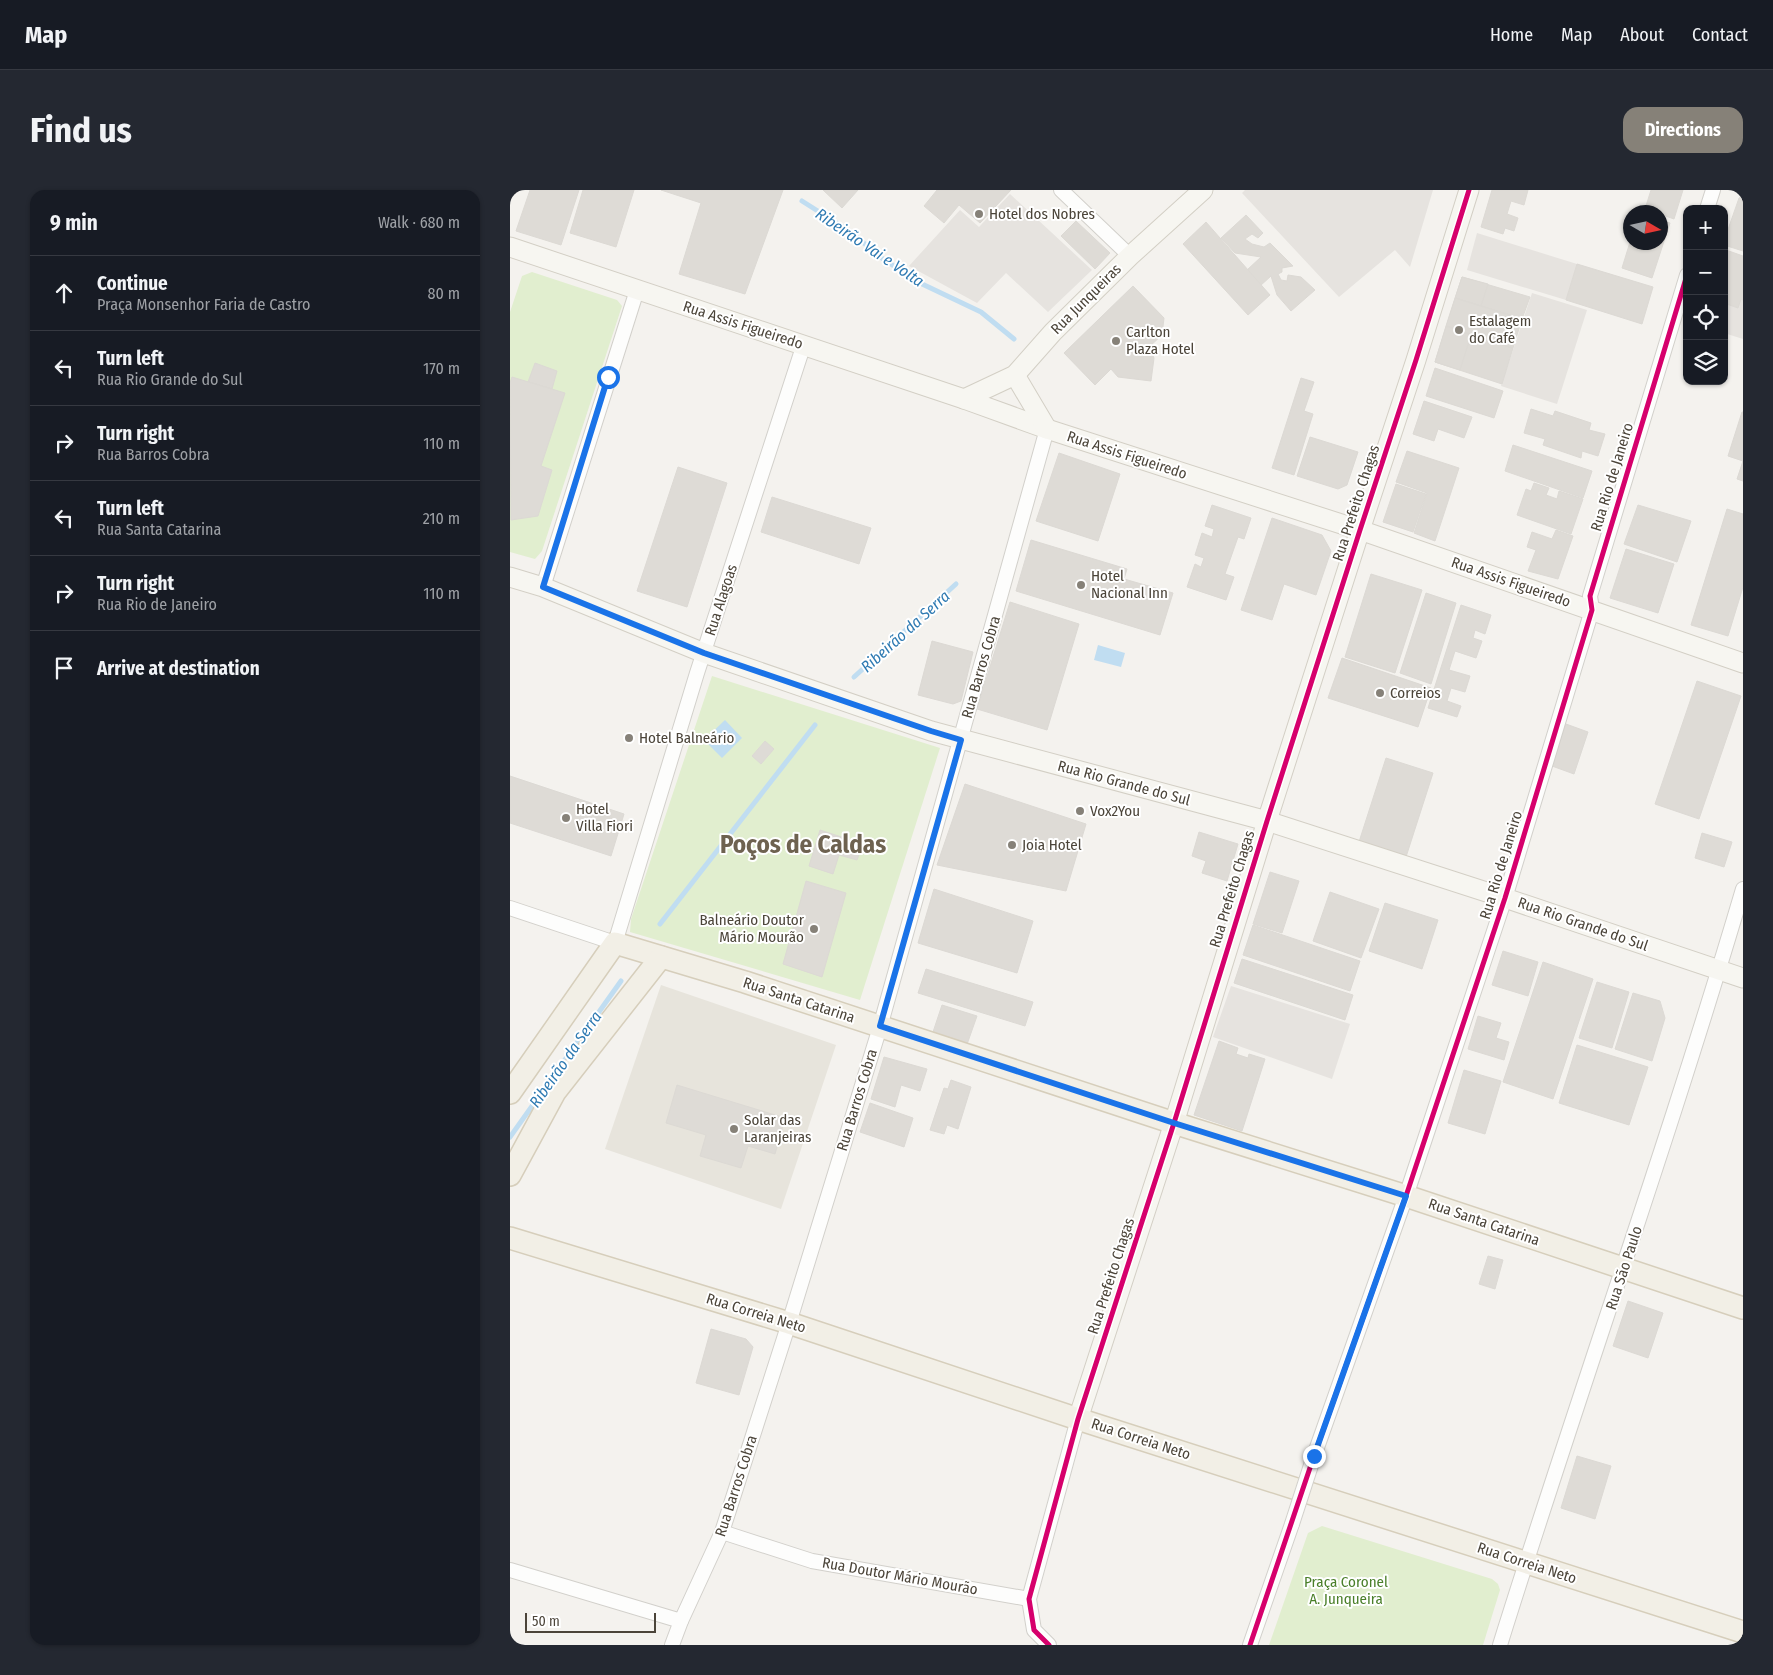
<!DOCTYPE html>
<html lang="en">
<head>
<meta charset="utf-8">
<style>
  :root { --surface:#171b24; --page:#242831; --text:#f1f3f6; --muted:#9ea1a6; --line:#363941; --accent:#868178 }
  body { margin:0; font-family:"Fira Sans Condensed",sans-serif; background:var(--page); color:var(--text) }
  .controls { position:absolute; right:15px; top:15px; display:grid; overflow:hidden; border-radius:10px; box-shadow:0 1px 4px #0004 }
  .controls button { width:45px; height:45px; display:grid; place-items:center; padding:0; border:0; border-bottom:1px solid var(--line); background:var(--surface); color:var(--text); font:25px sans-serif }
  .compass { position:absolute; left:1113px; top:15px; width:45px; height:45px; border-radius:50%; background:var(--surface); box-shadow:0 1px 4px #0004; rotate:99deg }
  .scale { position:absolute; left:15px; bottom:12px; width:131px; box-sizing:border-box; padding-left:5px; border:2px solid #4b4439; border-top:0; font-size:14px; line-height:18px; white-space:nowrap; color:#4b4439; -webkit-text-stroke:4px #fff; paint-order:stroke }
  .stop { position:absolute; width:15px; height:15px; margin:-11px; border:4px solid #1a73e8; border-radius:50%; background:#fff }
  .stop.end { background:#1a73e8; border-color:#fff; box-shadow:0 1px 5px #0008 }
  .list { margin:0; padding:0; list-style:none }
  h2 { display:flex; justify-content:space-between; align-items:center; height:65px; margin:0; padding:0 20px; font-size:21px }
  h2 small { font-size:16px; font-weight:400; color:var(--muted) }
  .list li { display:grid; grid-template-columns:32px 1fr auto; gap:15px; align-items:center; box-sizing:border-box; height:75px; padding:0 20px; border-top:1px solid var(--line) }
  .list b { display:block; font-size:19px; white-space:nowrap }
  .list p { margin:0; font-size:16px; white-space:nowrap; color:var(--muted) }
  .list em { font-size:16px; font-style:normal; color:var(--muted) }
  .icon { flex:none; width:28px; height:28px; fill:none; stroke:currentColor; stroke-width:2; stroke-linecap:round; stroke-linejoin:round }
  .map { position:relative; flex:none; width:1233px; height:1455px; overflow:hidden; border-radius:15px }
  header { display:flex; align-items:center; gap:30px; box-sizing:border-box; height:70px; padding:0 25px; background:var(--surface); border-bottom:1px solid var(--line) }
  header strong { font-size:24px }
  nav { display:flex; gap:28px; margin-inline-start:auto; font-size:18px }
  .intro { display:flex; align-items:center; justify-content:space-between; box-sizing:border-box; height:120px; padding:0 30px }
  h1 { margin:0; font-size:35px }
  .button { padding:12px 22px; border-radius:15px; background:var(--accent); color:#fff; font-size:18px; font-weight:700 }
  main { display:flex; gap:30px; padding:0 30px }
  aside { flex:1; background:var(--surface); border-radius:15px; box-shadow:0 1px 4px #0004 }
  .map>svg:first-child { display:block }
  .residential { fill:#e7e4dc }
  .green { fill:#e1eecf }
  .parking { fill:#e6e3df }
  .water { fill:#c0ddf1 }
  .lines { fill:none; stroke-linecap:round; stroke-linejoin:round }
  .stream { stroke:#c0ddf1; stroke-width:5 }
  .building { fill:#dedbd6; stroke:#dcd9d4 }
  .street-casing { stroke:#d2d0cb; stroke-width:16 }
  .secondary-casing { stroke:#d3cfc5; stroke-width:21 }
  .primary-casing { stroke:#d6cebb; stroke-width:24 }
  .street { stroke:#fdfdfc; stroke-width:14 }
  .secondary { stroke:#f7f6f1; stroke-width:19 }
  .primary { stroke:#f2efe6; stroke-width:21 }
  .street-bridge-casing { stroke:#d2d0cb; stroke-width:16; stroke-linecap:butt }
  .street-bridge { stroke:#fdfdfc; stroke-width:14 }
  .cycleway-casing { stroke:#fff; stroke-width:8 }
  .cycleway { stroke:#d6006c; stroke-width:5 }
  .route { stroke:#1a73e8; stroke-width:6 }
  .poi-dot { fill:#868178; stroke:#fff; stroke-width:2 }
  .labels { text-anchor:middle; stroke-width:4; stroke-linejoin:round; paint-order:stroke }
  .poi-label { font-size:15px; fill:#4b4439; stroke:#fff; text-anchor:start }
  .street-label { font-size:15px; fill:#4b4439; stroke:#fff }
  .park-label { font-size:15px; fill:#4a7f2a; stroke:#fff }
  .water-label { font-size:16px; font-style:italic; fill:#2e7ab2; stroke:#fff }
  .town-label { font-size:25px; font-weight:bold; fill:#6e6250; stroke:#fff }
</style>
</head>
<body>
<header>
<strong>Map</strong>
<nav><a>Home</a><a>Map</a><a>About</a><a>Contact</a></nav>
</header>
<div class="intro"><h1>Find us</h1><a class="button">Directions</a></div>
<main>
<aside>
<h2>9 min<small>Walk · 680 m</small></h2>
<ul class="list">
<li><svg class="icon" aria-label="ahead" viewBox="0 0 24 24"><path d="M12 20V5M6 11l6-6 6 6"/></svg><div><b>Continue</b><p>Praça Monsenhor Faria de Castro</p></div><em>80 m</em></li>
<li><svg class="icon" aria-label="left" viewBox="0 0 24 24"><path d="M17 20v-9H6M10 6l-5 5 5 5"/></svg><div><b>Turn left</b><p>Rua Rio Grande do Sul</p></div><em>170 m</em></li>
<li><svg class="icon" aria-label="right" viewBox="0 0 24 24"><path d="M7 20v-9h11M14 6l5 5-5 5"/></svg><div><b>Turn right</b><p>Rua Barros Cobra</p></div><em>110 m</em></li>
<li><svg class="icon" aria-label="left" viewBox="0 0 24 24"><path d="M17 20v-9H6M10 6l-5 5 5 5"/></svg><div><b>Turn left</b><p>Rua Santa Catarina</p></div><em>210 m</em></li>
<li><svg class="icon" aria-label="right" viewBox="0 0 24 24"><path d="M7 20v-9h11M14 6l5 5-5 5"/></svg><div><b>Turn right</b><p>Rua Rio de Janeiro</p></div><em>110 m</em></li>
<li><svg class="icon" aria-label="arrive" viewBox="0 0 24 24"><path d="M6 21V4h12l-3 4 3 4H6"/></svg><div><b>Arrive at destination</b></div></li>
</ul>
</aside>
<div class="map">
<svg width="1233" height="1455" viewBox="0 0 1233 1455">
  <rect width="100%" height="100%" fill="#f4f2ee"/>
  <polygon class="residential" points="151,795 326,855 271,1019 95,959"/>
  <g class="green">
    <polygon points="22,82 107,110 112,116 32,361 25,369 0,362 0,122 12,86"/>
    <polygon points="202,486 430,558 350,810 120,742 121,729"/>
    <polygon points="812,1336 982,1389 988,1394 990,1400 973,1455 759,1455 798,1343"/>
  </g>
  <g class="parking">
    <polygon points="735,0 923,0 900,77 885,60 829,107 732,3"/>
    <polygon points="500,4 582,80 538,122 496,83 467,113 399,76 450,20 469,37"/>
    <polygon points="967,43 1067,74 1056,110 957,80"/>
    <polygon points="1022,103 1077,120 1047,214 991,196"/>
    <polygon points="1231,109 1233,110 1233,149 1214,143 1214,113 1228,118"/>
    <polygon points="721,796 840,834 822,889 703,847"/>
  </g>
  <g class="water">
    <polygon points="588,455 615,463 611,477 584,470"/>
    <polygon points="215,530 232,548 212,568 194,550"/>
  </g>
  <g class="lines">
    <g class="stream">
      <polyline points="292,11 344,44 367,65 410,93 471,122 504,149"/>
      <polyline points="344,487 446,394"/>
      <polyline points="150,734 305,535"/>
      <polyline points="0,947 111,791"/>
    </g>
  </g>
  <g class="building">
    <polygon points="20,0 69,0 51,55 6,41"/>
    <polygon points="73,0 124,0 106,57 60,43"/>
    <polygon points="151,0 273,0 235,104 169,84 191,13"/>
    <polygon points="313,0 348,0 332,18"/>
    <polygon points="427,0 501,0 470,33 449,15 434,33 414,16"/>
    <polygon points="982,0 1018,0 1014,15 1001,11 997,24 1008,28 1004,41 995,38 993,44 971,37"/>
    <polygon points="1141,0 1173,0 1164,29 1150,24 1150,22 1135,19"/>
    <polygon points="1233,6 1233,61 1214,55 1214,51 1229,8"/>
    <polygon points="736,25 753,43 748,48 742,44 735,49 742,54 754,57 760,53 783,76 772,78 772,82 768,84 771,90 777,91 778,85 791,87 805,100 781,121 767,105 761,86 750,96 737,80 751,67 725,63 711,48"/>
    <polygon points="1150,30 1160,33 1142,88 1112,78 1120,52 1150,52"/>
    <polygon points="566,31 600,63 585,79 551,46"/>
    <polygon points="696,32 760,105 738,125 673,54"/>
    <polygon points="1216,60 1233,66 1233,110 1231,109 1228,118 1214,113 1214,66"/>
    <polygon points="1067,74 1143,97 1132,134 1056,110"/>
    <polygon points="952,87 1020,107 1012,129 971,116 961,145 1003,158 992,194 925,172"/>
    <polygon points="952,87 978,94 971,116 945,108"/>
    <polygon points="623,96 654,128 652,145 639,157 644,168 641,191 608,187 601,179 585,195 554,163"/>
    <polygon points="945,108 1012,129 1003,158 936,136"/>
    <polygon points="936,136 961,145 950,180 925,172"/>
    <polygon points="25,173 47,181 42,199 18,192"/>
    <polygon points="925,178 993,201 984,228 916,206"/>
    <polygon points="2,187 55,203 31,276 42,280 28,326 1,330 0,193"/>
    <polygon points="791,188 804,192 794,221 803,224 784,285 762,278"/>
    <polygon points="914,211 962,227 954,248 928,239 924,251 903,244"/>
    <polygon points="1021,219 1043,226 1045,221 1081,233 1079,240 1095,244 1088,266 1072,261 1071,268 1033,255 1035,249 1014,243"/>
    <polygon points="1232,222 1233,222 1233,291 1227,289 1233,271 1218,266"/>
    <polygon points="800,247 848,262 837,295 828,299 787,286"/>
    <polygon points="1003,255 1082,281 1073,308 995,281"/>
    <polygon points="897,261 949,278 925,351 904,343 917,303 886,292"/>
    <polygon points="549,263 610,284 588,351 526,331"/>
    <polygon points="168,277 217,293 177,417 127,401"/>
    <polygon points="1024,293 1039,298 1036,305 1047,309 1049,301 1073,309 1061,344 1007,325 1016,299 1021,301"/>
    <polygon points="886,294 916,304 903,342 873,332"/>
    <polygon points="262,307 361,338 349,374 251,342"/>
    <polygon points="702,315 741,328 734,349 728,347 715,384 724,387 716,410 677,397 685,374 691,377 694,368 685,365 692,343 702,347 704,339 695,336"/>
    <polygon points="1128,315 1181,331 1167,372 1114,354"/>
    <polygon points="1217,319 1233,324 1233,397 1218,446 1181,435"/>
    <polygon points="762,328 812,345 821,361 806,405 774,394 762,430 731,420"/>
    <polygon points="1046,340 1063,346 1048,389 1018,381 1026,360 1017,357 1022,342 1042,349"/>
    <polygon points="521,350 617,379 614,389 663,403 650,445 506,401"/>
    <polygon points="1116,359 1164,374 1148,423 1100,408"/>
    <polygon points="861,384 912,400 885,483 835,467"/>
    <polygon points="916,403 946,413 921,494 890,483"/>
    <polygon points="500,412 569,434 537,540 467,519"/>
    <polygon points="951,415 981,425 975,444 965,440 963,448 972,451 966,468 945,461 939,480 960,486 955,502 941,498 937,511 951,516 947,527 918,518"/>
    <polygon points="422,451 463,462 451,511 443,514 408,505"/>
    <polygon points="832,468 921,498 908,537 818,508"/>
    <polygon points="1187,491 1231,506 1189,629 1145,614"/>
    <polygon points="1056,534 1078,542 1064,584 1042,576"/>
    <polygon points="255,551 264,559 251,574 242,566"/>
    <polygon points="876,568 923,583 895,670 848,655"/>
    <polygon points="0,586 114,624 101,666 0,633"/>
    <polygon points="455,594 576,634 556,701 427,675"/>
    <polygon points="310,640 353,654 347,670 329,665 323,684 299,676"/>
    <polygon points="689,642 728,654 717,691 692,683 696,671 682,666"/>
    <polygon points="1192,643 1222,652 1214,677 1185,668"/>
    <polygon points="760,682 789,691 772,743 743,734"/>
    <polygon points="296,691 336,703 312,787 273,774"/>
    <polygon points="424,699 523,731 507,783 408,753"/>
    <polygon points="820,702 869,719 851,768 803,751"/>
    <polygon points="875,713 928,730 912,779 859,761"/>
    <polygon points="743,735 850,771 840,801 733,765"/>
    <polygon points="993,761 1028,772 1018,806 982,795"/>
    <polygon points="732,769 843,805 835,830 724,793"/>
    <polygon points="1033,772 1083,789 1043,909 993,892"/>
    <polygon points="416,779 523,812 515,836 408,803"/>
    <polygon points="1087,792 1119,802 1102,858 1069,848"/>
    <polygon points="1123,803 1150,811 1155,828 1142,871 1105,859"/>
    <polygon points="432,815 467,826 455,860 421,848"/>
    <polygon points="968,826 991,833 986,848 999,852 994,870 958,859"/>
    <polygon points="709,851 728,858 726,864 738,868 739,864 755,869 732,941 684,925"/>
    <polygon points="1067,855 1138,877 1119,935 1049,913"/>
    <polygon points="374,867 417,879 410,901 391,895 385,917 361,909"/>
    <polygon points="954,880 991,891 975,944 938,933"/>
    <polygon points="441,890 461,897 448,939 437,935 434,944 420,940 434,898 438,899"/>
    <polygon points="167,895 275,928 265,964 238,956 231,978 190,966 196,945 156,933"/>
    <polygon points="360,913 403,928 394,957 350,942"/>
    <polygon points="978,1066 993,1070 985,1099 969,1094"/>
    <polygon points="1118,1111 1153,1123 1138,1168 1103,1156"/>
    <polygon points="201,1139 236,1149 243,1157 229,1205 186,1193"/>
    <polygon points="1067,1266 1101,1276 1085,1329 1051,1318"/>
  </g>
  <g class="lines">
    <defs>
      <g id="street">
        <polyline points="551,0 620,66"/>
        <polyline points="1197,19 1203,0"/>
        <polyline points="33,397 127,100"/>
        <polyline points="0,718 105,753 187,483 294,154"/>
        <polyline points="804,1266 896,1006 995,708 1082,420 1080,406 1177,85"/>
        <polyline points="212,1342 302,1371 519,1409"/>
        <polyline points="0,1380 171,1431"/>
        <polyline points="162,1455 171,1431 212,1342 279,1133 370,837 537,239"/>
        <polyline points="539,1455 524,1440 519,1409 568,1229"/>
        <polyline points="740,1455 782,1334"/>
        <path d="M 990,1455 C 1069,1202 1158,953 1233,699"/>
      </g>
      <g id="secondary">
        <polyline points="0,57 454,209 537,239 850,340 1233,473"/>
        <polyline points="505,185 537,239"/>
        <polyline points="454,209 505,185 543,142 620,66 693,0"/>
        <polyline points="0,387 33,397 194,463 421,541 757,631 995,708 1233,788"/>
        <polyline points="568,1229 664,933 757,631 850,340 906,170 959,0"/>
      </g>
      <g id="primary">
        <polyline points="0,903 105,753 235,792 664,933 896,1006 1233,1118"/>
        <polyline points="0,985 45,902 151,767"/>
        <polyline points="0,1048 279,1133 568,1229 1233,1442"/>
      </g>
    </defs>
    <use href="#street" class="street-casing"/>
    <use href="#secondary" class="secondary-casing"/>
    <use href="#primary" class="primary-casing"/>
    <use href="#street" class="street"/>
    <use href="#secondary" class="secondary"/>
    <use href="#primary" class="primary"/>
    <defs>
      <polyline id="street-bridge" points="782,1334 804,1266"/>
    </defs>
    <use href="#street-bridge" class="street-bridge-casing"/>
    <use href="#street-bridge" class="street-bridge"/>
    <defs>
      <g id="cycleway">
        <polyline points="539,1455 524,1440 519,1409 568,1229 664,933 757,631 850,340 906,170 959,0"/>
        <polyline points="740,1455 804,1266 896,1006 995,708 1082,420 1080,406 1177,85"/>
      </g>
    </defs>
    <use href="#cycleway" class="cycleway-casing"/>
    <use href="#cycleway" class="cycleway"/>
  </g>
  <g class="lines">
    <polyline class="route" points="98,187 33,397 194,463 421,541 451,550 370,836 664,933 896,1006 804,1266"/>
  </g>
  <g class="poi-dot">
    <circle cx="469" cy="24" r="5"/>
    <circle cx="949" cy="140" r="5"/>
    <circle cx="606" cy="151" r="5"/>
    <circle cx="571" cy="395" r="5"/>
    <circle cx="870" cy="503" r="5"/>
    <circle cx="119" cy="548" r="5"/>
    <circle cx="570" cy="621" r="5"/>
    <circle cx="56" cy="628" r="5"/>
    <circle cx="502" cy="655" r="5"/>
    <circle cx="304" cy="739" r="5"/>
    <circle cx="224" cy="939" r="5"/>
  </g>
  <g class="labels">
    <g class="poi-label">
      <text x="479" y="29">Hotel dos Nobres</text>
      <text x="959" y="136">Estalagem<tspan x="959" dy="17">do Café</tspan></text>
      <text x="616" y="147">Carlton<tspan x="616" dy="17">Plaza Hotel</tspan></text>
      <text x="581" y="391">Hotel<tspan x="581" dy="17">Nacional Inn</tspan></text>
      <text x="880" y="508">Correios</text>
      <text x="129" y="553">Hotel Balneário</text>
      <text x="66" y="624">Hotel<tspan x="66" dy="17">Villa Fiori</tspan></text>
      <text x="580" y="626">Vox2You</text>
      <text x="512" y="660">Joia Hotel</text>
      <text x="294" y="735" text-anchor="end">Balneário Doutor<tspan x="294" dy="17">Mário Mourão</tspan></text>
      <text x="234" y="935">Solar das<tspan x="234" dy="17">Laranjeiras</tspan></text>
    </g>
    <g class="street-label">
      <text transform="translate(576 109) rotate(-45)" y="5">Rua Junqueiras</text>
      <text transform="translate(233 135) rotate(18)" y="5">Rua Assis Figueiredo</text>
      <text transform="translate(617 265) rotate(18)" y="5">Rua Assis Figueiredo</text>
      <text transform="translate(1102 287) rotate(-73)" y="5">Rua Rio de Janeiro</text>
      <text transform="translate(846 313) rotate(-72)" y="5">Rua Prefeito Chagas</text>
      <text transform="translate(1001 392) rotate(19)" y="5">Rua Assis Figueiredo</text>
      <text transform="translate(211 410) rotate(-72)" y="5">Rua Alagoas</text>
      <text transform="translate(471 477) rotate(-74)" y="5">Rua Barros Cobra</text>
      <text transform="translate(614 593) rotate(15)" y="5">Rua Rio Grande do Sul</text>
      <text transform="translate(991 675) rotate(-73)" y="5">Rua Rio de Janeiro</text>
      <text transform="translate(722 699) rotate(-73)" y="5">Rua Prefeito Chagas</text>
      <text transform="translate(1073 734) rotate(19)" y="5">Rua Rio Grande do Sul</text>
      <text transform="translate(289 810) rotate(18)" y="5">Rua Santa Catarina</text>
      <text transform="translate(347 910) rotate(-73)" y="5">Rua Barros Cobra</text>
      <text transform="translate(974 1032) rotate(19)" y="5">Rua Santa Catarina</text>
      <text transform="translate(1114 1078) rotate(-72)" y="5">Rua São Paulo</text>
      <text transform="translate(601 1086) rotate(-72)" y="5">Rua Prefeito Chagas</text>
      <text transform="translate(246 1123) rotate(17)" y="5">Rua Correia Neto</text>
      <text transform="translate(631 1249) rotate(18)" y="5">Rua Correia Neto</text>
      <text transform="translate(226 1296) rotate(-72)" y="5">Rua Barros Cobra</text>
      <text transform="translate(1017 1373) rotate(18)" y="5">Rua Correia Neto</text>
      <text transform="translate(390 1386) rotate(10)" y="5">Rua Doutor Mário Mourão</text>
    </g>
    <g class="park-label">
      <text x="836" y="1397">Praça Coronel<tspan x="836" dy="17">A. Junqueira</tspan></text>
    </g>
    <g class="water-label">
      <text transform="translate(360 57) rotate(34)" y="6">Ribeirão Vai e Volta</text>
      <text transform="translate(395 441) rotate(-42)" y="6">Ribeirão da Serra</text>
      <text transform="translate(55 869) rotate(-55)" y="6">Ribeirão da Serra</text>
    </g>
    <g class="town-label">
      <text x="293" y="663">Poços de Caldas</text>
    </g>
  </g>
</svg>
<div class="controls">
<button>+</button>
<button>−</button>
<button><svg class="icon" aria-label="locate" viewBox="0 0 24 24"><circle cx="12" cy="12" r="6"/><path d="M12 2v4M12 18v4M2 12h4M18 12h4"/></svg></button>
<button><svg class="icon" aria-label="layers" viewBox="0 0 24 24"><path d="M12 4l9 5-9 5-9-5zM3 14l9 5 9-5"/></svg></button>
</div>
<svg class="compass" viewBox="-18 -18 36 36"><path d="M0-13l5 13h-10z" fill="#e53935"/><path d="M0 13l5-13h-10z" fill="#9ea1a6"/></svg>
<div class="scale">50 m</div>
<div class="stop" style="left:98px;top:187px"></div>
<div class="stop end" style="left:804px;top:1266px"></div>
</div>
</main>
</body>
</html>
